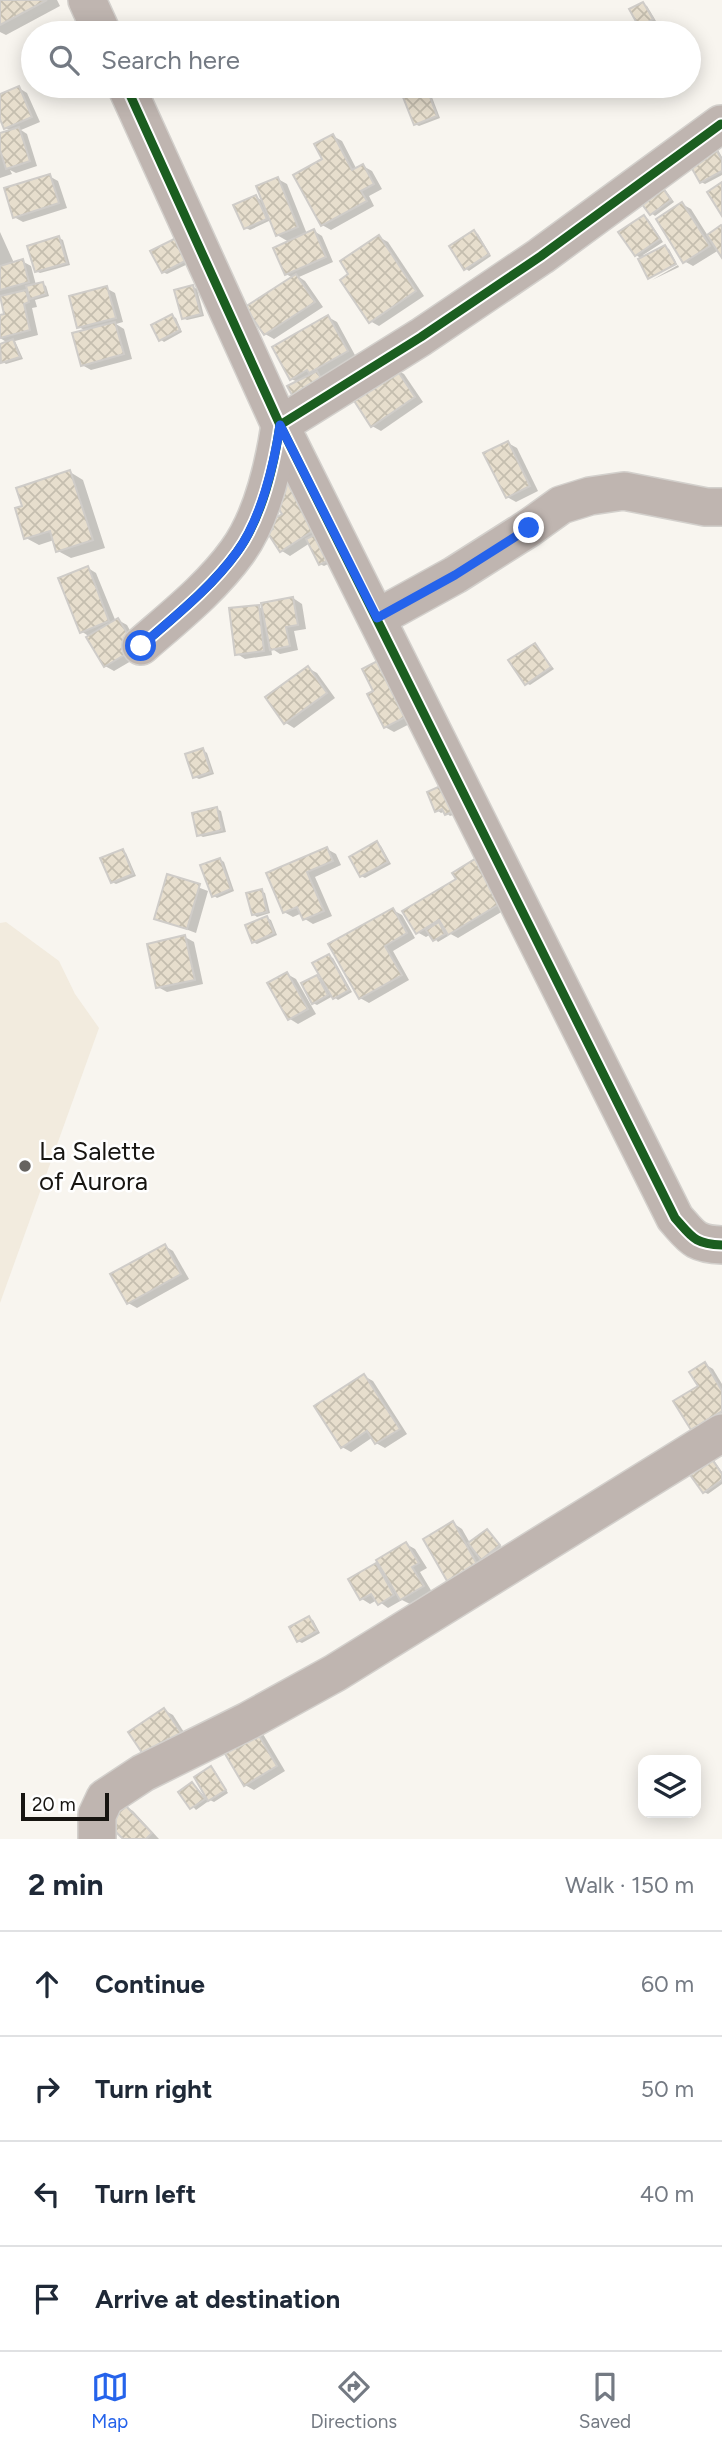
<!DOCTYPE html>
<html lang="en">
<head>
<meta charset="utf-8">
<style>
  :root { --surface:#fff; --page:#f2f2f3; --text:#1f2937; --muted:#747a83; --line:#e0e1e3; --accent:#2563eb }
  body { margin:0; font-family:Figtree,sans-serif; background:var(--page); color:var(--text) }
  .controls { position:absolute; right:21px; bottom:21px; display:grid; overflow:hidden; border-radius:14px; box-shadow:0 4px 18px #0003 }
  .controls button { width:63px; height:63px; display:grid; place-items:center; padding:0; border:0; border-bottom:2px solid var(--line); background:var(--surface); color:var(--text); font:35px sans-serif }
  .scale { position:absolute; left:21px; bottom:18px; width:88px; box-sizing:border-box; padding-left:7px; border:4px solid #171511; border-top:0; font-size:19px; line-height:24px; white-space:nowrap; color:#171511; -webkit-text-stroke:5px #fff; paint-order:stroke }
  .stop { position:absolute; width:21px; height:21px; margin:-16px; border:5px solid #2563eb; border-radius:50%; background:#fff }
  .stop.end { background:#2563eb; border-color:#fff; box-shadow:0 2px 7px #0008 }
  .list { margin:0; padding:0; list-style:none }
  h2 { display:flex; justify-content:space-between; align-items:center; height:91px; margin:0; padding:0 28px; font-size:30px }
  h2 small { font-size:23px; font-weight:400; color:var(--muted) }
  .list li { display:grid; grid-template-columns:46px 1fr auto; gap:21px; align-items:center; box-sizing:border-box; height:105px; padding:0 28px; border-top:2px solid var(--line) }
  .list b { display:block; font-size:26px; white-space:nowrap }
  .list em { font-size:23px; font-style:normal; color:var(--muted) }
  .icon { flex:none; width:38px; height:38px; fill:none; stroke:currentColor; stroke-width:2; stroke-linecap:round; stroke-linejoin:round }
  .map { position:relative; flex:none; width:722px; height:1839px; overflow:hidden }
  .search { position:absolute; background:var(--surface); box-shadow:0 4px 18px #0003; left:21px; right:21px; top:21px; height:77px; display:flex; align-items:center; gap:18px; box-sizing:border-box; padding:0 24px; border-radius:38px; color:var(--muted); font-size:26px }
  .sheet { height:511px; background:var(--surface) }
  nav { display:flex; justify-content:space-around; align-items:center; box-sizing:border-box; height:98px; border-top:2px solid var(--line); background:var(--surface); font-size:19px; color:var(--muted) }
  nav a { display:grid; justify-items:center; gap:4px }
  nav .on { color:var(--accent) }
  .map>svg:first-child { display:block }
  .built { fill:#f2ebde }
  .shadow { fill:#0003 }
  .building { fill:url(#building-cross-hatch); stroke:#cfccc8; stroke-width:2 }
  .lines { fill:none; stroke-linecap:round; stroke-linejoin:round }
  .minor-casing { stroke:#d3d0cc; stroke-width:40 }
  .minor { stroke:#bfb5b0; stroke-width:37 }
  .cycleway-casing { stroke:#fff; stroke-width:13 }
  .cycleway { stroke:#1b5e20; stroke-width:9 }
  .route { stroke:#2563eb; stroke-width:9 }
  .poi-dot { fill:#66635f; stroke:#fff; stroke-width:2.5 }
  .labels { text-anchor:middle; stroke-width:5; stroke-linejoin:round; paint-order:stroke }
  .poi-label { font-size:26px; fill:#171511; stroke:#fff; text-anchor:start }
</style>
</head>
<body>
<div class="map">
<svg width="722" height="1839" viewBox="0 0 722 1839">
  <defs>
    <pattern id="building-cross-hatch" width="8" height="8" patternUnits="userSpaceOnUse" patternTransform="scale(1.75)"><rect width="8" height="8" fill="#e7decd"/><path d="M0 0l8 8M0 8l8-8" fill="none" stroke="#c5beaf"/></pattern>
  </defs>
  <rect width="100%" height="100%" fill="#f8f5ef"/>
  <polygon class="built" points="6,922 59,961 75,994 99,1028 0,1303 0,923"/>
  <g class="shadow">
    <polygon points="0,0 57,0 60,6 6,35 0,32"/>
    <polygon points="643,4 647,6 656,21 644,28 640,25"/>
    <polygon points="421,86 428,87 440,118 419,126 415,124 403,93"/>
    <polygon points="19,88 27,93 40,122 21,130 27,134 37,166 16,173 10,170 12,174 0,178 0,135 11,131 6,128 0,114 0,96"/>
    <polygon points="333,136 342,141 357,170 363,166 372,171 382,189 369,196 374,206 331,230 322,225 324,160"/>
    <polygon points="717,148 722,157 722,175 705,184 701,182"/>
    <polygon points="49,176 58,181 67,208 23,222 14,217"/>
    <polygon points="278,179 287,184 307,234 314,231 322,236 333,262 299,277 305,281 323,307 274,339 265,334 293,278 286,274 289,242 277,235 271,220 250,230 246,228 256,197 263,201"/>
    <polygon points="662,185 674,202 655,216 651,213"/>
    <polygon points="682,204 691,209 708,236 722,227 722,255 719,250 693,266 684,261"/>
    <polygon points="644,217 648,219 663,242 643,255 645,257 665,247 669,249 676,262 649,277 642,259 636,255"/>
    <polygon points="0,232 14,263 22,261 31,266 36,285 42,283 46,286 49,296 35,300 37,307 32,308 38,335 15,341 23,359 6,364 0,360 0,343 1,345 8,343 0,338 0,317 6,315 0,297"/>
    <polygon points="474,232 478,234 491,256 469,271 465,268"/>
    <polygon points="379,237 388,242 424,296 379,326 370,321 351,274"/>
    <polygon points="59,238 63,240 70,265 40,273 36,271"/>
    <polygon points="153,252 192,262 167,274 163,272"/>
    <polygon points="678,265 679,267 652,280"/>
    <polygon points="193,287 197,289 204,316 187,320 183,318"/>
    <polygon points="106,288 115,293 123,322 116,324 124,329 132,359 91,370 82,365 86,331 79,327"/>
    <polygon points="172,316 176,318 182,332 164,342 160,339"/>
    <polygon points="328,317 337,322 356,357 322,376 326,384 298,382 291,379"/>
    <polygon points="395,369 404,374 423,402 381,431 372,426"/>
    <polygon points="508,443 517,448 538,491 516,502 507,497"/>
    <polygon points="70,472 83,480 105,548 71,558 58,551 54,540 39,545 26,538 24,507"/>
    <polygon points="305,481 342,557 324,566 320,564 310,543 290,556 282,551 270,533 275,529"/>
    <polygon points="88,568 96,573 116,622 118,620 127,625 143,654 114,671 105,666 90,637 81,631"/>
    <polygon points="293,598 302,604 306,629 294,631 298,650 280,654 271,648 272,655 245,659 236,653 259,607 264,610"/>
    <polygon points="535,645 554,669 530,685 526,683"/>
    <polygon points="308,668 317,673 335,698 294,728 286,723 267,698"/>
    <polygon points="369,695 425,716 394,732 385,727"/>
    <polygon points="203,750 207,753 214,774 199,779 195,777"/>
    <polygon points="429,793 462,812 450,816 445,811 441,813 437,810"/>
    <polygon points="217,809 221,811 226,832 203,837 199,835"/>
    <polygon points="377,843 381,846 391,864 365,878 361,876"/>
    <polygon points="327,849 336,854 341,865 315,877 332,916 313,924 305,919 302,913 293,917 284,912 268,874"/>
    <polygon points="123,851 126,853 136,876 116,884 112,882"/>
    <polygon points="220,859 224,862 234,891 217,898 213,895"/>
    <polygon points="475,861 483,866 508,908 458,938 445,931 448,936 438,942 431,934 426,937 417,932"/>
    <polygon points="168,876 208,891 196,933 156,918"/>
    <polygon points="261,891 265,893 270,913 257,917 253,914"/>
    <polygon points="393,910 402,915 415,938 393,951 409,980 369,1003 360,998"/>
    <polygon points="267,918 271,920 277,935 257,944 253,942"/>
    <polygon points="185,937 194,942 203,984 167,992 158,987"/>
    <polygon points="329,956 333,958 352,992 338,1000 333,996 317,1005 313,1003 317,977 325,981"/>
    <polygon points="287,974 296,979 316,1014 298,1024 290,1019"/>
    <polygon points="165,1246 173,1251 189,1279 137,1308 128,1303"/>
    <polygon points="705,1364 713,1369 722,1384 722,1421 701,1434 692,1429"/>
    <polygon points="364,1376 373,1381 407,1434 385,1448 376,1443 373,1437 351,1452 342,1447"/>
    <polygon points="709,1453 722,1472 722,1484 708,1494 704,1492"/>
    <polygon points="453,1523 462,1529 470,1543 487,1531 502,1548 486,1561 478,1556 485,1569 457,1584 448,1579"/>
    <polygon points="406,1544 415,1549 427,1568 420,1572 432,1592 410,1604 402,1600 388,1608 377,1600 370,1604 362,1599 376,1565 384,1570"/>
    <polygon points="309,1618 313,1620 320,1633 302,1643 298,1641"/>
    <polygon points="164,1710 173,1715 189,1740 177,1748"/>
    <polygon points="254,1729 263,1734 285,1771 254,1790 245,1785"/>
    <polygon points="211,1768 215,1771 228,1793 214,1802 210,1800 196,1810 180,1792 193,1784 205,1797 207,1796"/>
    <polygon points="125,1806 133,1811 159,1839 125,1839"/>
  </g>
  <g class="building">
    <polygon points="0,0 47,0 0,25"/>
    <polygon points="643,2 653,19 639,27 629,9"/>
    <polygon points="19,86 32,117 4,129 0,119 0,94"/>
    <polygon points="416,86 426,86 437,116 414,125 401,92"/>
    <polygon points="19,127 30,161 6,169 0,150 0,133"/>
    <polygon points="333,134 352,170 363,164 374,184 361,191 367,201 321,226 293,175 322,159 314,144"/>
    <polygon points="713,144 722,160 722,171 700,183 686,158"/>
    <polygon points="50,174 59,203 13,218 4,188"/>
    <polygon points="278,177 298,227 276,236 256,186"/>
    <polygon points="658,181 671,200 650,215 636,196"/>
    <polygon points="722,182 722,216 707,192"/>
    <polygon points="256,195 267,219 244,229 233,205"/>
    <polygon points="682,202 710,246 683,263 656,219"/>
    <polygon points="644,215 660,239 635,256 618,232"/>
    <polygon points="721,225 722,226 722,258 707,235"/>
    <polygon points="314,229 326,257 285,275 273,248"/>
    <polygon points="474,230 489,254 464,270 449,246"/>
    <polygon points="379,235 416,291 369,323 340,280 348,274 340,261"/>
    <polygon points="59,236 67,263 35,272 27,246"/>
    <polygon points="178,237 189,259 162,273 150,251"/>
    <polygon points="665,245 676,264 648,279 638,259"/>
    <polygon points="23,259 29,282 0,290 0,266"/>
    <polygon points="296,274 315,302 264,335 245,307"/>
    <polygon points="43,282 46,294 30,299 26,286"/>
    <polygon points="193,285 201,314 182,319 174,290"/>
    <polygon points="107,286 116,318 77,328 69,296"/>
    <polygon points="26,290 29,302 24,304 30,330 0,338 0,315 4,314 0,296"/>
    <polygon points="172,314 180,330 159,341 151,325"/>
    <polygon points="328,315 348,351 309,373 307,370 290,380 272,347"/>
    <polygon points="115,322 124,354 81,366 72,333"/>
    <polygon points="13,339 20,357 1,363 0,344"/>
    <polygon points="395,367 415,397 371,427 351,396"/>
    <polygon points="317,371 323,382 293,397 287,386"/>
    <polygon points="508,441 530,486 506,498 483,453"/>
    <polygon points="70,470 93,540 56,552 50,531 24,539 15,508 22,506 16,488"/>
    <polygon points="296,474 322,525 280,552 267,532 273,529 269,522 282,514 268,492"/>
    <polygon points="326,529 339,555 319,565 306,539"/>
    <polygon points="88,566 109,621 80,633 58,578"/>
    <polygon points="293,597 298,625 286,627 290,646 270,650 261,603"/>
    <polygon points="259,605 264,651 235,655 229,608"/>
    <polygon points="118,618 136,648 104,667 86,637"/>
    <polygon points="535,643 551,667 525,685 508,660"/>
    <polygon points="389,655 417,711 384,728 367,694 373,691 362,669"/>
    <polygon points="308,666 327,693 284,724 265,697"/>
    <polygon points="203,748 211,772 193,778 185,754"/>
    <polygon points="447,783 459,809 445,815 442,809 435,812 427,792"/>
    <polygon points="217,807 222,830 197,836 192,813"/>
    <polygon points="377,841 388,862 360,877 349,857"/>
    <polygon points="327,847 333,861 307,872 324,911 303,920 297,907 283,913 266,873"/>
    <polygon points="123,849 133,874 111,883 100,858"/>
    <polygon points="220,858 231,889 212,897 200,865"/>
    <polygon points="475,859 501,903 448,935 439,920 416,934 402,911 456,879 452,873"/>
    <polygon points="167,874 200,884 187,929 154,919"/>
    <polygon points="262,889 267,912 252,915 246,893"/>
    <polygon points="393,908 407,933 385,946 402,975 359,999 328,944"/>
    <polygon points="267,916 274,933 252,943 245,925"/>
    <polygon points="439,922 445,934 433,941 426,930"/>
    <polygon points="185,935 195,980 156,988 147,944"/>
    <polygon points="329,954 349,990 333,999 312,963"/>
    <polygon points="287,972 308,1009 288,1020 267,983"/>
    <polygon points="317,975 328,995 312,1004 301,983"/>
    <polygon points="165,1244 181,1274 127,1304 110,1274"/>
    <polygon points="705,1362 722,1391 722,1411 691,1430 673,1401 698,1386 689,1372"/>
    <polygon points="364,1374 400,1429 375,1444 367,1431 341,1448 314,1406"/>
    <polygon points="705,1449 722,1474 722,1480 703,1493 683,1465"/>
    <polygon points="453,1521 477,1564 447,1581 423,1539"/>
    <polygon points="487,1529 500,1545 481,1560 468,1543"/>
    <polygon points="406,1542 419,1563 412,1567 424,1586 400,1600 376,1560"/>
    <polygon points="376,1563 394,1595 378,1605 371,1594 360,1600 348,1579"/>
    <polygon points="309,1616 317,1631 297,1642 289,1627"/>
    <polygon points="164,1708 182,1734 149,1763 128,1732"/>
    <polygon points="254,1727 277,1766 244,1786 221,1747"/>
    <polygon points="211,1766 226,1790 208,1801 194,1777"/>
    <polygon points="192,1782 205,1799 190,1809 178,1792"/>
    <polygon points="124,1804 152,1833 146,1839 123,1839 106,1822"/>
  </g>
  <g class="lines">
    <defs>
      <g id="minor">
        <polyline points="87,0 102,33"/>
        <path d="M 126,86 L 280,425 L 675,1218 C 692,1237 694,1244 722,1245"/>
        <polyline points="377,618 455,575 529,528 561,505 590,496 624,491 706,507 722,507"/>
        <path d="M 141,646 C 174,617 211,588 237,552 C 262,518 274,465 280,425 L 421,337 L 541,256 L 721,124"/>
        <polyline points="97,1839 97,1815 105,1798 143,1773 248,1721 335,1673 722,1433"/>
      </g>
    </defs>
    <use href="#minor" class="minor-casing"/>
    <use href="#minor" class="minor"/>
    <defs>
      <g id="cycleway">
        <path d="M 126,86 L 280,425 L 675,1218 C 692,1237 694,1244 722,1245"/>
        <path d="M 141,646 C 174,617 211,588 237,552 C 262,518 274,465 280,425 L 421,337 L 541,256 L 721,124"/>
      </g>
    </defs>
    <use href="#cycleway" class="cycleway-casing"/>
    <use href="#cycleway" class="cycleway"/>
  </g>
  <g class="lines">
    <path class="route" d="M 141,646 C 174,617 211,588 237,552 C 261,519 274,465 280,425 L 377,618 L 455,575 L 529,528"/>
  </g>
  <circle class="poi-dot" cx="25" cy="1166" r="7"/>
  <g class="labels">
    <g class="poi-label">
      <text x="39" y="1160">La Salette<tspan x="39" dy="30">of Aurora</tspan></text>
    </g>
  </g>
</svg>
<div class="controls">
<button><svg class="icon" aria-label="layers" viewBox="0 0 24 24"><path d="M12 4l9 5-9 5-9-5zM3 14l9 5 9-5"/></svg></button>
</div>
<div class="scale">20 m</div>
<div class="stop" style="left:141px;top:646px"></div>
<div class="stop end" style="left:529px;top:528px"></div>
<div class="search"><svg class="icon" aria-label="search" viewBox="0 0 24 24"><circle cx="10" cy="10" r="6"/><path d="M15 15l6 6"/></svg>Search here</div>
</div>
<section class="sheet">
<h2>2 min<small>Walk · 150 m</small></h2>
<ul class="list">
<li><svg class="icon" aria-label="ahead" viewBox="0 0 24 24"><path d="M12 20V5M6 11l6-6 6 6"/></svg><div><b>Continue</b></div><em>60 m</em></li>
<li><svg class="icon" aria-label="right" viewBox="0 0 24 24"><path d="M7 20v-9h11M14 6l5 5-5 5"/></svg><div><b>Turn right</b></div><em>50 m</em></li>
<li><svg class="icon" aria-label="left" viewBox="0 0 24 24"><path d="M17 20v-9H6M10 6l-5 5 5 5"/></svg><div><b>Turn left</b></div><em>40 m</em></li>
<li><svg class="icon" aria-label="arrive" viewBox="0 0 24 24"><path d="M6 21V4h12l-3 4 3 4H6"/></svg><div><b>Arrive at destination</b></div></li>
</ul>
</section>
<nav>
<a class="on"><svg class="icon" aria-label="map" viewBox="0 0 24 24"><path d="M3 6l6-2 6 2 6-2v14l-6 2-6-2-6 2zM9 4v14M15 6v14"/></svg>Map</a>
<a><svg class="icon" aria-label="directions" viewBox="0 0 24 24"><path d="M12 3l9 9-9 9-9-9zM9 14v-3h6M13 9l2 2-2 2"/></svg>Directions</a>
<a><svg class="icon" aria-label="saved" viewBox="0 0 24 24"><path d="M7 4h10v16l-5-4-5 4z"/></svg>Saved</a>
</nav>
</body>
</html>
